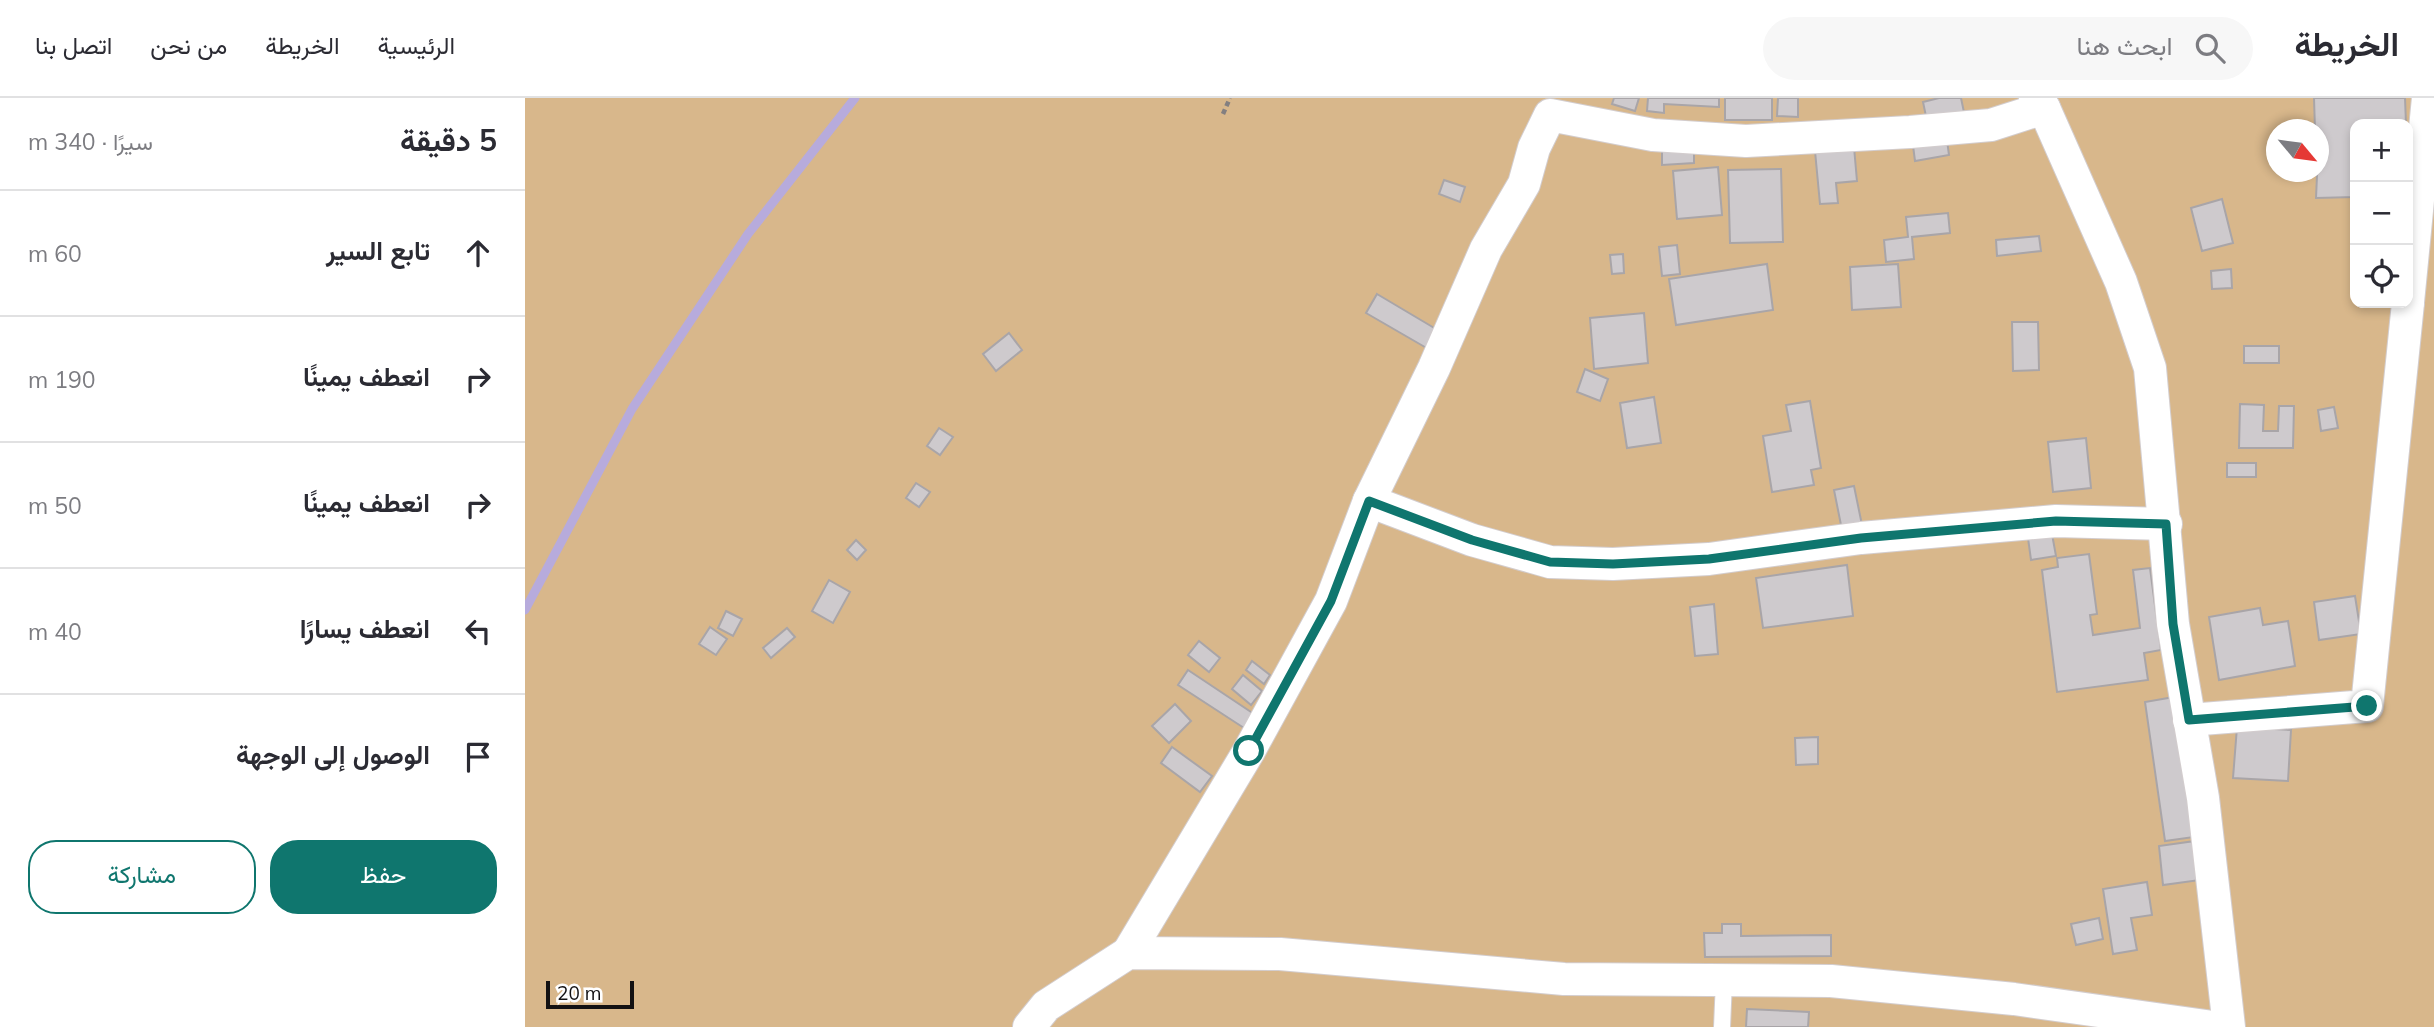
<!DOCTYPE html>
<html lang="ar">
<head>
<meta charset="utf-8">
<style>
  :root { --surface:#fff; --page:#f7f7f7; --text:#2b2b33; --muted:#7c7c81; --line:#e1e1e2; --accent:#0f766e }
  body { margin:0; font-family:Mulish,Vazirmatn,sans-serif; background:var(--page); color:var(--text); direction:rtl }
  .controls { position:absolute; right:21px; top:21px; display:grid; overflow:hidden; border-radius:14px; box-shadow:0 4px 10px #0003 }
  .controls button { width:63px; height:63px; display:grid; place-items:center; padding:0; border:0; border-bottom:2px solid var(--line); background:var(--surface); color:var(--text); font:35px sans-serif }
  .compass { position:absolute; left:1741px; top:21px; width:63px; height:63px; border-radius:50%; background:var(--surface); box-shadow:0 4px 10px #0003; rotate:119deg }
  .scale { position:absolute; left:21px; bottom:18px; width:88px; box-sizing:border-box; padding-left:7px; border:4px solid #131112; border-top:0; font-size:19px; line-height:24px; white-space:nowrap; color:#131112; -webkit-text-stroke:5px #fff; paint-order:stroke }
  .stop { position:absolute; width:21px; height:21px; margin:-16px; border:5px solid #0f766e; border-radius:50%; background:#fff }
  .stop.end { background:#0f766e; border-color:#fff; box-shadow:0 2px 7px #0008 }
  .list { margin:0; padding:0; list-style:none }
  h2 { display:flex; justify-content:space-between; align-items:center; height:91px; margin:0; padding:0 28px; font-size:30px }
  h2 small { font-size:23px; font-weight:400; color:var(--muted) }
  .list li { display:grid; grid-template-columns:46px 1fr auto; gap:21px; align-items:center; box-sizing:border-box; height:126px; padding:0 28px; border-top:2px solid var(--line) }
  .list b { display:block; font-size:26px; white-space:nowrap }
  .list em { font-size:23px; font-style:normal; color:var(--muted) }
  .actions { display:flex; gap:14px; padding:21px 28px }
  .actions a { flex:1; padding:16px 0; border:2px solid var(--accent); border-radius:28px; text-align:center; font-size:24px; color:var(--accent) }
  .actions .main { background:var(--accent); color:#fff }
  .icon { flex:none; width:38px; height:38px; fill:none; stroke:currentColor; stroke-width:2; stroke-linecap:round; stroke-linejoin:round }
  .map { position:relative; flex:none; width:1909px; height:929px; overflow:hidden; direction:ltr }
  header { display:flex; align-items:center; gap:42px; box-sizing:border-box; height:98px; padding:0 35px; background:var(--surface); border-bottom:2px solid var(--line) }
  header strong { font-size:33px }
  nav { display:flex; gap:38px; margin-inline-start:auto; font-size:24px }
  .search { width:490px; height:63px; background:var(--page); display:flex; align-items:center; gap:18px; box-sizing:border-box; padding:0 24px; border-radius:38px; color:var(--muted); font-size:26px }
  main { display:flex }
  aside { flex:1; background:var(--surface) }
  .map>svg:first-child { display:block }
  .forest { fill:#d8b78b; fill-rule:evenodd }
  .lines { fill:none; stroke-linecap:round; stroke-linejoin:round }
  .stream { stroke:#b7abdc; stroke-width:9 }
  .building { fill:#cecacd; stroke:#a9a5a8; stroke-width:2 }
  .lane-casing { stroke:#d3cdce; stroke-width:18 }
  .street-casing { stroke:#d3cdce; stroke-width:34 }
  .path { stroke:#837f80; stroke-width:4.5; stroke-dasharray:5 3.5; stroke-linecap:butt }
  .lane { stroke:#fff; stroke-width:16 }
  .street { stroke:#fff; stroke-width:32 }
  .route { stroke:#0f766e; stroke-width:9 }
</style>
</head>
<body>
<header>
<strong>الخريطة</strong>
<div class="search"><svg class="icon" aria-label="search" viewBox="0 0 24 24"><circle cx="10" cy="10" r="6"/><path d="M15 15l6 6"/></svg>ابحث هنا</div>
<nav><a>الرئيسية</a><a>الخريطة</a><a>من نحن</a><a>اتصل بنا</a></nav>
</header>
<main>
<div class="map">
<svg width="1909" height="929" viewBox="0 0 1909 929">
  <rect width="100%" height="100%" fill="#fef8f9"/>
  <path class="forest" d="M 0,0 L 1909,0 L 1909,929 L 0,929 ZM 1830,26 L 1883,26 L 1883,205 L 1830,205 ZM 1752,32 L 1794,32 L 1794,74 L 1752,74 Z"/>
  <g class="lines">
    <polyline class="stream" points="0,512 107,311 223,136 330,0"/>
  </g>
  <g class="building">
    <polygon points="1089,0 1114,0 1110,13 1087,6"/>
    <polygon points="1123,0 1194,0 1194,9 1139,6 1139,15 1122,13"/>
    <rect x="1200" y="0" width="47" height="22"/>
    <polygon points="1253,0 1273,0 1273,19 1252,18"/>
    <polygon points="1414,0 1436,0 1440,19 1403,28 1398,4"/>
    <polygon points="1789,0 1880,0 1881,26 1830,26 1830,99 1791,100 1794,32 1790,32"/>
    <polygon points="1421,35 1424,57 1390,63 1387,40"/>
    <polygon points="1169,48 1169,65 1137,67 1137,49"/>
    <polygon points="1329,49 1332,83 1311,85 1313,105 1295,106 1290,53"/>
    <polygon points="1193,69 1197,117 1152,121 1148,73"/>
    <polygon points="1256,71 1258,144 1205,145 1203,72"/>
    <polygon points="919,82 940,89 935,104 914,96"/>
    <polygon points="1697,101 1708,145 1677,153 1666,110"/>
    <polygon points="1423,115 1425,135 1387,139 1389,161 1361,164 1359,142 1383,139 1381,119"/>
    <polygon points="1514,138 1516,153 1472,158 1471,142"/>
    <polygon points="1152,147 1155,176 1137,178 1134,149"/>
    <polygon points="1098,156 1099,175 1087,176 1085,157"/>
    <polygon points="1242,166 1248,212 1151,227 1144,181"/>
    <polygon points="1373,166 1376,209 1327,212 1325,169"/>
    <polygon points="1706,171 1707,190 1687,191 1686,173"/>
    <polygon points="852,196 916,234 905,252 841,215"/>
    <polygon points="1119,215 1123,265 1069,271 1065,220"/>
    <polygon points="1487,224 1513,224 1514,272 1488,273"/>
    <polygon points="484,235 497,252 471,273 458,256"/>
    <rect x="1719" y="248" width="35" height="17"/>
    <polygon points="1060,271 1083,281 1075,303 1052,294"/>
    <polygon points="1129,299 1136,345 1102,350 1095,305"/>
    <polygon points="1285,303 1296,370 1286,372 1289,387 1247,394 1238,338 1266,333 1261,307"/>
    <polygon points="1715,306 1739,307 1738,333 1753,333 1754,308 1769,308 1768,350 1714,350"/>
    <polygon points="1809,309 1813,330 1796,333 1793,312"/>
    <polygon points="414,330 428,339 415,357 402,348"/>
    <polygon points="1561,340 1566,390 1528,394 1523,344"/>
    <rect x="1702" y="365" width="29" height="14"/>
    <polygon points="391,385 405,394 394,409 381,400"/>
    <polygon points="1329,388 1337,427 1317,432 1309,392"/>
    <polygon points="1527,436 1531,458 1506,462 1503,440"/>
    <polygon points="331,442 341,452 332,462 322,452"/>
    <polygon points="1564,456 1572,516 1565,517 1568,537 1615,530 1608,472 1625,470 1636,552 1619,555 1623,582 1532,594 1517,472 1533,469 1532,460"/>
    <polygon points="1322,467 1328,518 1238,530 1231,480"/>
    <polygon points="304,482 325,494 308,525 287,513"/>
    <polygon points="1830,498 1836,536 1794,542 1789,504"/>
    <polygon points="1189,506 1193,556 1170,558 1165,509"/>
    <polygon points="1735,510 1738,527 1763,523 1770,568 1694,582 1684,519"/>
    <polygon points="201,513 217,521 208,538 193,530"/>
    <polygon points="185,529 202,541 191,557 174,546"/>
    <polygon points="262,530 270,539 246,560 238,550"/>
    <polygon points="674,543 695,560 684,574 663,557"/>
    <polygon points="727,563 745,577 739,586 721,572"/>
    <polygon points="663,572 729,616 719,630 653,587"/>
    <polygon points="718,577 737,593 726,607 707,591"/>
    <polygon points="1649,599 1669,739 1640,743 1620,604"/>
    <polygon points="650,606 666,623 644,645 627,628"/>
    <polygon points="1712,629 1766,632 1763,683 1708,680"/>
    <polygon points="1293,639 1293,666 1271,667 1270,640"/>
    <polygon points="647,649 687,678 675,694 636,665"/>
    <polygon points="1670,743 1675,782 1638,787 1634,748"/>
    <polygon points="1622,784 1627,817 1606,820 1612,852 1588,856 1578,791"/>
    <polygon points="1574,820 1578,841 1551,847 1546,826"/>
    <polygon points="1197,826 1216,826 1216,838 1306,837 1306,858 1180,859 1179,835 1197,835"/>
    <polygon points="1222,911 1284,914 1283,929 1221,929"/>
  </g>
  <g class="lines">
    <defs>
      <polyline id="lane" points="1197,929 1199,882"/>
      <g id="street">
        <polyline points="1510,0 1519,10 1596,184 1625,270 1648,526 1678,700 1704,929"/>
        <polyline points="1883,204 1903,0"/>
        <polyline points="844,403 947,442 1025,464 1088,466 1184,461 1336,440 1531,423 1641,426"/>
        <polyline points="1664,622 1842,608 1883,205"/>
        <polyline points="603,855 724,653 806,503 844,403 909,270 961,151 999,86 1009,50 1025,17 1128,37 1221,43 1385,34 1466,27 1519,10"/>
        <polyline points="504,929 521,908 603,855 755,856 1039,881 1306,883 1489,901 1688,929"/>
      </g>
    </defs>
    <use href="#lane" class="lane-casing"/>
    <use href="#street" class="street-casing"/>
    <polyline class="path" points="698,16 705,0"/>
    <use href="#lane" class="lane"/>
    <use href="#street" class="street"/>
  </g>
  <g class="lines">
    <polyline class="route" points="724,653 806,503 844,403 947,442 1025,464 1088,466 1184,461 1336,440 1531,423 1641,426 1648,526 1664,622 1842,608"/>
  </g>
</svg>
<div class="controls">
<button>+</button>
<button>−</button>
<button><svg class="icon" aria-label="locate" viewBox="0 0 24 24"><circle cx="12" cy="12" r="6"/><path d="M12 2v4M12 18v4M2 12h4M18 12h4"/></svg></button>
</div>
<svg class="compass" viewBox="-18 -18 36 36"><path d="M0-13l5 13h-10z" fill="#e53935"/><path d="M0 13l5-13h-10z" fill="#7c7c81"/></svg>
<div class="scale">20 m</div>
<div class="stop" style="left:724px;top:653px"></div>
<div class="stop end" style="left:1842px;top:608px"></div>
</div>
<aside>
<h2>5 دقيقة<small>سيرًا · 340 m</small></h2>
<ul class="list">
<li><svg class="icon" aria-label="ahead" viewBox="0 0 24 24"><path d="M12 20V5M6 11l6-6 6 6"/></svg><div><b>تابع السير</b></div><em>60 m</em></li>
<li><svg class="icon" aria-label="right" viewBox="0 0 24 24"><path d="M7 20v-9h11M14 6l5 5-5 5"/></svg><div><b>انعطف يمينًا</b></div><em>190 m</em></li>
<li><svg class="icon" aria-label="right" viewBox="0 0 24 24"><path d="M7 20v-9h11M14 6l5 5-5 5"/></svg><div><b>انعطف يمينًا</b></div><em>50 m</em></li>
<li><svg class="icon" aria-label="left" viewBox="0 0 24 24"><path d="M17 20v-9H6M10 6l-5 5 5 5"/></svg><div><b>انعطف يسارًا</b></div><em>40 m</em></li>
<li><svg class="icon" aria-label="arrive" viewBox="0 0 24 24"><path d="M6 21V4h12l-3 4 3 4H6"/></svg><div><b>الوصول إلى الوجهة</b></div></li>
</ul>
<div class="actions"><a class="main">حفظ</a><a>مشاركة</a></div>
</aside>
</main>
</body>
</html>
